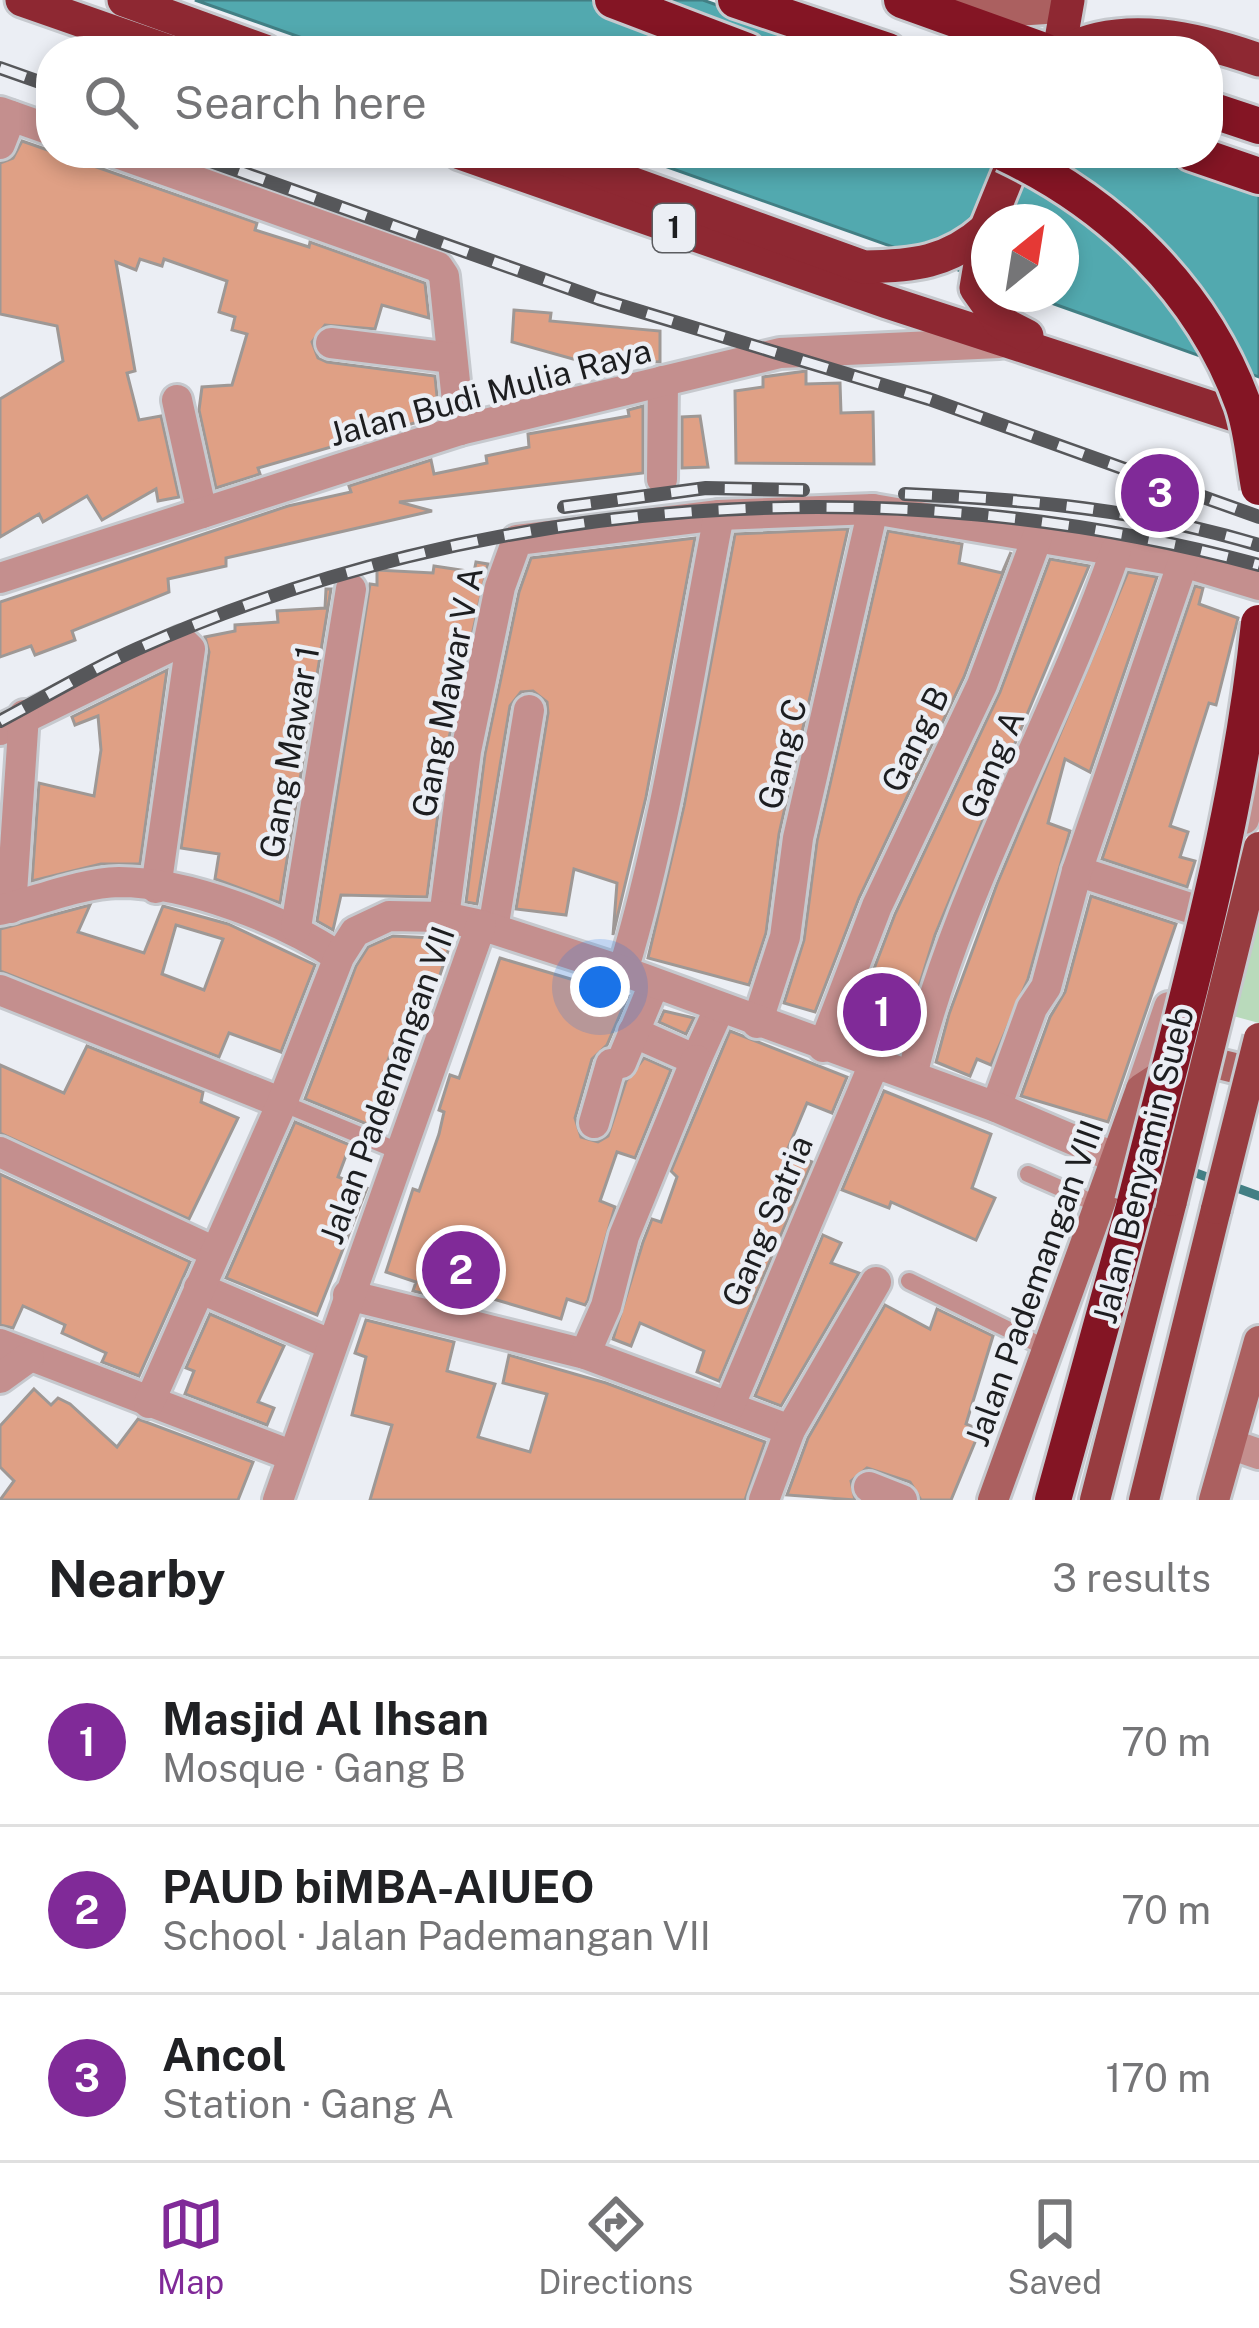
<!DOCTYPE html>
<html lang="en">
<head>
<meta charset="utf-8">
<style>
  :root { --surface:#fff; --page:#f2f2f2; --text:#202124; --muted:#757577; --line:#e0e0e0; --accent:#802a98 }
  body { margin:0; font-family:"Public Sans",sans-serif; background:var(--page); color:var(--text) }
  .compass { position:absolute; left:971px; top:204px; width:108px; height:108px; border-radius:50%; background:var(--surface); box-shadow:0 6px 18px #0003; rotate:30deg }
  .you { position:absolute; left:600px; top:987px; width:42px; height:42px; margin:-30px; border:9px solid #fff; border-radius:50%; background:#1a73e8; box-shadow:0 0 0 18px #1a73e833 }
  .badge { display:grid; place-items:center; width:78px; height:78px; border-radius:50%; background:var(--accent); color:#fff; font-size:39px; font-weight:700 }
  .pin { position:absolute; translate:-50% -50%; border:6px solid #fff; box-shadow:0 3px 12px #0006 }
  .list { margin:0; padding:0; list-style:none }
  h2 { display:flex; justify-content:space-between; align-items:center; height:156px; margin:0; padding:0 48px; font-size:51px }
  h2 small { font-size:39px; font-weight:400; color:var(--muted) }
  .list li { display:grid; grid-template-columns:78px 1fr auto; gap:36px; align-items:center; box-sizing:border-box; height:168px; padding:0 48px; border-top:3px solid var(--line) }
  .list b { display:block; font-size:45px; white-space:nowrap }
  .list p { margin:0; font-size:39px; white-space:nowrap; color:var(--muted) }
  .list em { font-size:39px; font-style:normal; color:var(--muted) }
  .icon { flex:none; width:66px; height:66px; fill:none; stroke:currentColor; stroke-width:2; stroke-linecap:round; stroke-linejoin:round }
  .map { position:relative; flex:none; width:1259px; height:1500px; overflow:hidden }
  .search { position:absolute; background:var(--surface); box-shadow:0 6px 18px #0003; left:36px; right:36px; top:36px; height:132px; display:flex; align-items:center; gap:30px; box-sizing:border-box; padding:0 42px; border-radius:48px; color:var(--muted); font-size:45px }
  .sheet { height:660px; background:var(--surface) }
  nav { display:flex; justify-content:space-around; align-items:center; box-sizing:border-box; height:168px; border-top:3px solid var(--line); background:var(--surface); font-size:33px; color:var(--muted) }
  nav a { display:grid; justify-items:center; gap:6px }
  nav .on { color:var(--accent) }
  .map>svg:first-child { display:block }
  .green { fill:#b9dabb }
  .water { fill:#52a9af; stroke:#427f84; stroke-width:3 }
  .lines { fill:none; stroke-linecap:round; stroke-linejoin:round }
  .stream { stroke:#427f84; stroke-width:9 }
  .building { fill:#dfa085; stroke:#9e9895; stroke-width:3; fill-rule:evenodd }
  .service-casing { stroke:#c6c9ce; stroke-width:22 }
  .minor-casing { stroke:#c6c9ce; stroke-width:36 }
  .tertiary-casing { stroke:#c6c9ce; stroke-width:36 }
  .secondary-casing { stroke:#c6c9ce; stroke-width:36 }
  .primary-casing { stroke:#c6c9ce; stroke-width:36 }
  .trunk-casing { stroke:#c6c9ce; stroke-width:39 }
  .motorway-casing { stroke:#c6c9ce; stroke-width:42 }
  .service { stroke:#c48f8e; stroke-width:16 }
  .minor { stroke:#c48f8e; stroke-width:30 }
  .tertiary { stroke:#c48f8e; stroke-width:30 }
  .secondary { stroke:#ab6060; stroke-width:30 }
  .primary { stroke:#973c40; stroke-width:30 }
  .trunk { stroke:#8e2832; stroke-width:33 }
  .motorway { stroke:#841524; stroke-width:36 }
  .rail-casing { stroke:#56575a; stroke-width:14 }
  .rail { stroke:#ebeef4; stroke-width:9; stroke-dasharray:27; stroke-linecap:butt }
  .primary-bridge-casing { stroke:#c6c9ce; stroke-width:36; stroke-linecap:butt }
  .motorway-bridge-casing { stroke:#c6c9ce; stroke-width:42; stroke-linecap:butt }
  .primary-bridge { stroke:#973c40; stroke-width:30 }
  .motorway-bridge { stroke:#841524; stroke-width:36 }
  .labels { text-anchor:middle; stroke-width:9; stroke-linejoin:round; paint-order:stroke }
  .shield { fill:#ebeef4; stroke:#5b5c60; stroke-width:3 }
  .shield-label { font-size:30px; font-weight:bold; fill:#1d1e20 }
  .street-label { font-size:33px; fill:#1d1e20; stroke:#ebeef4 }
</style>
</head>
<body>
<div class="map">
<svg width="1259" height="1500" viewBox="0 0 1259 1500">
  <rect width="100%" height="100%" fill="#ebeef4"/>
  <polygon class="green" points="1259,830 1259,1023 1211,1010"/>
  <g class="water">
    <polygon points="195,0 703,0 845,51 339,51"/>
    <polygon points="628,153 1136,153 1259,195 1259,377 1026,294 1061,294 1061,222 989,222 989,281"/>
  </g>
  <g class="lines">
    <polyline class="stream" points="1185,1169 1259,1196"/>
  </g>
  <g class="building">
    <polygon points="22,141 257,223 255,230 309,247 310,242 425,283 429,318 382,305 375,329 325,325 312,342 318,358 327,362 435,376 439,416 258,468 260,474 216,488 199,410 202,387 232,385 247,334 232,330 235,317 219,312 227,281 164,259 162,266 140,259 136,270 116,262 135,371 127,373 139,420 161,416 179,497 158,501 156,489 102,520 87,496 43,522 39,514 0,537 0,399 63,361 57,326 0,314 0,163 13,158"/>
    <polygon points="514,310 551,313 550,321 660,331 660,362 573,359 512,342"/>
    <polygon points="806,371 806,384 840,383 841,413 873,412 874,464 736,463 735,391 763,387 763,377"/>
    <polygon points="643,406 643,473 399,502 432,511 226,558 226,566 168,579 169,592 72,631 75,640 35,655 31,646 0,657 0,602 288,506 351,492 349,486 431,460 434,474 487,463 486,456 529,447 528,434 629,416 628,410"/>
    <polygon points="700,416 708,467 682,468 682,417"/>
    <polygon points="848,529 779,834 766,933 749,985 648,958 684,806 735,534"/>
    <polygon points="888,531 962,544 959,563 1002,573 1011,552 964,677 859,898 815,1012 784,1003 804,940 817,841"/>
    <polygon points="695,538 646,797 613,935 617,883 574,869 566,915 516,909 548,713 547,702 533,691 521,692 510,706 477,904 466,902 485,754 519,592 531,558"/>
    <polygon points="1050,559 1089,566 935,935 899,1051 850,1031 895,914 1000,692"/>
    <polygon points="476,562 488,564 447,747 427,897 341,895 333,930 317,921 370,584 377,585 377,570 433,573 434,566 474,572"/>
    <polygon points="1128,572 1157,577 1090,772 1065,759 1048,823 1070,831 1028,979 991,1065 977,1059 970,1076 936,1062 949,1014 997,884"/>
    <polygon points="1195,586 1203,588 1199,604 1238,618 1216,705 1209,703 1170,826 1188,832 1180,857 1195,861 1187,887 1102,859"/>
    <polygon points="326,589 331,589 280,903 215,879 219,854 181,848 209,652 205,637 235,631 235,625 278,622 277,611 325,608"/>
    <polygon points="167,670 140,864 101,864 32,881 39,783 94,796 101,750 98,716 75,725 72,717"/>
    <polygon points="1091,896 1176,924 1108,1122 1021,1096 1050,1017 1065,992"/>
    <path d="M 90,905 L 78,932 L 144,953 L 163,906 L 228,924 L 315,965 L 281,1052 L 229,1033 L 219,1057 L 0,971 L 0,929 ZM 176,925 L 223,939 L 204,990 L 162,974 Z"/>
    <polygon points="393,936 452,939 435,990 422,986 403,1041 396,1038 381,1080 400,1087 384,1131 305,1099 356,966 368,947"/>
    <polygon points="500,958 628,996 607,1045 592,1059 575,1118 581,1137 598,1142 608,1136 626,1081 644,1058 671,1070 635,1158 617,1152 600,1201 615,1207 588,1300 585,1305 567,1299 561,1319 463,1290 459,1302 413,1291 416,1282 386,1272 413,1189 419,1191 439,1134 444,1112 439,1110 450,1075 459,1078"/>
    <polygon points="664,1011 694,1018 686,1034 659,1022"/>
    <polygon points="730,1031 847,1077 832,1113 807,1103 786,1153 812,1162 719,1381 697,1372 704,1351 640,1323 631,1346 613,1339 643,1242 652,1219 661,1222 677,1177 671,1171"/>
    <polygon points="87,1046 203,1092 201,1102 238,1118 189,1219 0,1133 0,1065 64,1093"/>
    <polygon points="884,1091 991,1134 972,1188 995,1198 976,1240 891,1202 889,1208 842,1190"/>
    <polygon points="295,1122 350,1145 338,1177 367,1188 317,1315 226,1278"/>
    <polygon points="0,1174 190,1262 139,1376 102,1362 106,1353 62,1333 65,1325 23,1306 13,1328 0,1325"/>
    <polygon points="823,1235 841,1243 831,1263 859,1273 781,1406 755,1396"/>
    <polygon points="885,1305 930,1329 937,1309 993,1336 966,1424 980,1430 951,1500 921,1500 910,1482 867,1468 851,1481 855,1500 787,1495 808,1438"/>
    <polygon points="210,1314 284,1346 258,1402 274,1408 267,1425 185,1394 194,1371 186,1368"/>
    <polygon points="366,1320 454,1342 447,1371 495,1384 478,1437 530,1452 547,1394 503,1383 509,1355 606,1383 765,1442 745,1500 370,1500 392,1425 352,1415 366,1357 355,1353"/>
    <polygon points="34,1389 51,1405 58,1398 70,1404 117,1447 138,1419 253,1462 238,1500 0,1500 14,1481 0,1467 0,1426"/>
  </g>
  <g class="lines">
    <defs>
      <g id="service">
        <polyline points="282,1103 403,1153"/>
        <polyline points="1028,1174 1101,1206"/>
        <polyline points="909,1281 1048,1349"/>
      </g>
      <g id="minor">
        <polyline points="0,112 51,130"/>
        <polyline points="0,144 11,116"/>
        <polyline points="117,153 438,267 444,276 460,430"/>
        <polyline points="331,343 452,358"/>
        <polyline points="177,400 202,513"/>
        <polyline points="662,479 663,381"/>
        <polyline points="0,730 182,641 190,649 156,888"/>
        <polyline points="1244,819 1259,761"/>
        <polyline points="1077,871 1196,910"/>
        <polyline points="11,908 24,715"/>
        <path d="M 0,910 C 38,901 80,883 119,882 C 188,882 284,920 339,957"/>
        <polyline points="444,917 466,751 500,587 517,540 719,515 873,509 1183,562 1259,585"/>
        <polyline points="296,927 351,589"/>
        <polyline points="493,929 529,710"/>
        <path d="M 623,971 C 668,821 689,669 719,515"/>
        <polyline points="0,990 282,1103"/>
        <polyline points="757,1023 785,937 798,838 873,509"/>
        <polyline points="633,1032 696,1060 719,1009"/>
        <polyline points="823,1047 877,906 982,685 1037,538"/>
        <path d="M 912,1076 C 955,894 1054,727 1116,550"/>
        <polyline points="1141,1089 1169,1007"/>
        <polyline points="996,1107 1032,1008 1046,987 1077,871 1183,562"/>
        <polyline points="594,1123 611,1064 621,1063 654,984"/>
        <polyline points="0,1152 215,1252"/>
        <polyline points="199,1288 332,1345"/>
        <polyline points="348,1295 585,1354 790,1430"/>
        <polyline points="0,1344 293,1456"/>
        <polyline points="585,1354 606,1306 624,1236 696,1060"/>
        <polyline points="0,1378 29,1357"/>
        <polyline points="149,1403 282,1103 339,957 355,932 389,916 444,917 481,925 623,971 996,1107 1118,1159"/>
        <polyline points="729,1407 874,1064"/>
        <polyline points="1230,1444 1259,1454"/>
        <polyline points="869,1487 902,1500"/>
        <polyline points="278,1500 481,925"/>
        <polyline points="764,1500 790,1430 876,1282"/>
      </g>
      <polyline id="tertiary" points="0,578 460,430 780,353 999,343"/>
      <g id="secondary">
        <polyline points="953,2 987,13 1045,9 1052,0"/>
        <polyline points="993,1500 1141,1089 1190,1057 1259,1074"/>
        <polyline points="1214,1500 1259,1341"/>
      </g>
      <g id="primary">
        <polyline points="1095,1500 1172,1201"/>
        <polyline points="1144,1500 1216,1209"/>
      </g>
      <g id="trunk">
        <polyline points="22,0 168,51"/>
        <polyline points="124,0 265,51"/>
        <polyline points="1059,51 1068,0"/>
        <path d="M 1065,51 C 1125,20 1199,39 1259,60"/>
        <polyline points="460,153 887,302 1259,423"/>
        <path d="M 548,153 L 864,267 C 913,266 948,263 986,229"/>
        <polyline points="1017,153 986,229 976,288 1000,322 1027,336"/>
      </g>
      <g id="motorway">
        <polyline points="613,0 747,51"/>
        <polyline points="736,0 888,51"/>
        <polyline points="902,0 1044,51"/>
        <polyline points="1208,109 1259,126"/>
        <polyline points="1192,153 1259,176"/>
        <polyline points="1053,1500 1135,1203"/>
      </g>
    </defs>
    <use href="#service" class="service-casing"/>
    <use href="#minor" class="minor-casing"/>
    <use href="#tertiary" class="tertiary-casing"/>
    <use href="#secondary" class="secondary-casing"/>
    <use href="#primary" class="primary-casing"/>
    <use href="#trunk" class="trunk-casing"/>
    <use href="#motorway" class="motorway-casing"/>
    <use href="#service" class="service"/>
    <use href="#minor" class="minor"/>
    <use href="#tertiary" class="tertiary"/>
    <use href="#secondary" class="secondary"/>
    <use href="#primary" class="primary"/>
    <use href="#trunk" class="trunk"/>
    <use href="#motorway" class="motorway"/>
    <defs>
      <g id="rail">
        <polyline points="0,68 51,86"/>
        <polyline points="188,153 599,299 929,399 1259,517"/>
        <path d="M 905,494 C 1025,499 1144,510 1259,545"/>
        <polyline points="564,507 706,488 803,490"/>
        <path d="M 0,721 C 45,697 90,670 137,649 C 485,494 892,466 1259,565"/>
      </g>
    </defs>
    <use href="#rail" class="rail-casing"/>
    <use href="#rail" class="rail"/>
    <defs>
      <g id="primary-bridge">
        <polyline points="1172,1201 1259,847"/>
        <polyline points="1216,1209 1259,1038"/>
      </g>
      <g id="motorway-bridge">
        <path d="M 1004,153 C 1112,204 1202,291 1243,404 C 1252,430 1254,460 1259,487"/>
        <path d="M 1135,1203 C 1183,1012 1239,819 1259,623"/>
      </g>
    </defs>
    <use href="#primary-bridge" class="primary-bridge-casing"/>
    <use href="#motorway-bridge" class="motorway-bridge-casing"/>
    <use href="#primary-bridge" class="primary-bridge"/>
    <use href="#motorway-bridge" class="motorway-bridge"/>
  </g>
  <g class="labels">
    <rect class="shield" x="653" y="204" width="42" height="48" rx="9"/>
    <g class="shield-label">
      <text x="674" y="238">1</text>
    </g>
    <g class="street-label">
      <text transform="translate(490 392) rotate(-15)" y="12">Jalan Budi Mulia Raya</text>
      <text transform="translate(447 692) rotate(-79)" y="12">Gang Mawar V A</text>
      <text transform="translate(915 739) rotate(-64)" y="12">Gang B</text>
      <text transform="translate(289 752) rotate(-80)" y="12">Gang Mawar 1</text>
      <text transform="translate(782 754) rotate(-76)" y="12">Gang C</text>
      <text transform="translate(992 764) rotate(-67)" y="12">Gang A</text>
      <text transform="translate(387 1085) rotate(-70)" y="12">Jalan Pademangan VII</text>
      <text transform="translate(1143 1165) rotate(-76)" y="12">Jalan Benyamin Sueb</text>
      <text transform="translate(767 1221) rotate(-67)" y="12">Gang Satria</text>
      <text transform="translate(1034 1283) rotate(-70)" y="12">Jalan Pademangan VIII</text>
    </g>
  </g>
</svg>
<svg class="compass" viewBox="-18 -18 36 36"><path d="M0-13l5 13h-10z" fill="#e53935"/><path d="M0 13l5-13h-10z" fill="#757577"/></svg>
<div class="you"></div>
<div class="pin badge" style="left:882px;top:1012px">1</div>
<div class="pin badge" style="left:461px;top:1270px">2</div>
<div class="pin badge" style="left:1160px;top:493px">3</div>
<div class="search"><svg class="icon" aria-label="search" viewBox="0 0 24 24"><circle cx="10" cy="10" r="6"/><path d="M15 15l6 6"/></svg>Search here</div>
</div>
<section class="sheet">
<h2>Nearby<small>3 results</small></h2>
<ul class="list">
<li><span class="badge">1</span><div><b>Masjid Al Ihsan</b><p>Mosque · Gang B</p></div><em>70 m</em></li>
<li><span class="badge">2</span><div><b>PAUD biMBA-AIUEO</b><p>School · Jalan Pademangan VII</p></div><em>70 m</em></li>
<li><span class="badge">3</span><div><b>Ancol</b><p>Station · Gang A</p></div><em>170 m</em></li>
</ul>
</section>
<nav>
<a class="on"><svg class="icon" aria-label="map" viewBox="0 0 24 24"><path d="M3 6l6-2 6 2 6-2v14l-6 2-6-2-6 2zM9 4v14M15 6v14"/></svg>Map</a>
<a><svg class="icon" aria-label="directions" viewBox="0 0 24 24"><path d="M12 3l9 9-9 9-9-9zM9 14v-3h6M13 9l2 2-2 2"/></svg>Directions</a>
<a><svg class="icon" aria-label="saved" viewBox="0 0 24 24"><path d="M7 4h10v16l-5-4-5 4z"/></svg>Saved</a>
</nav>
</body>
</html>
